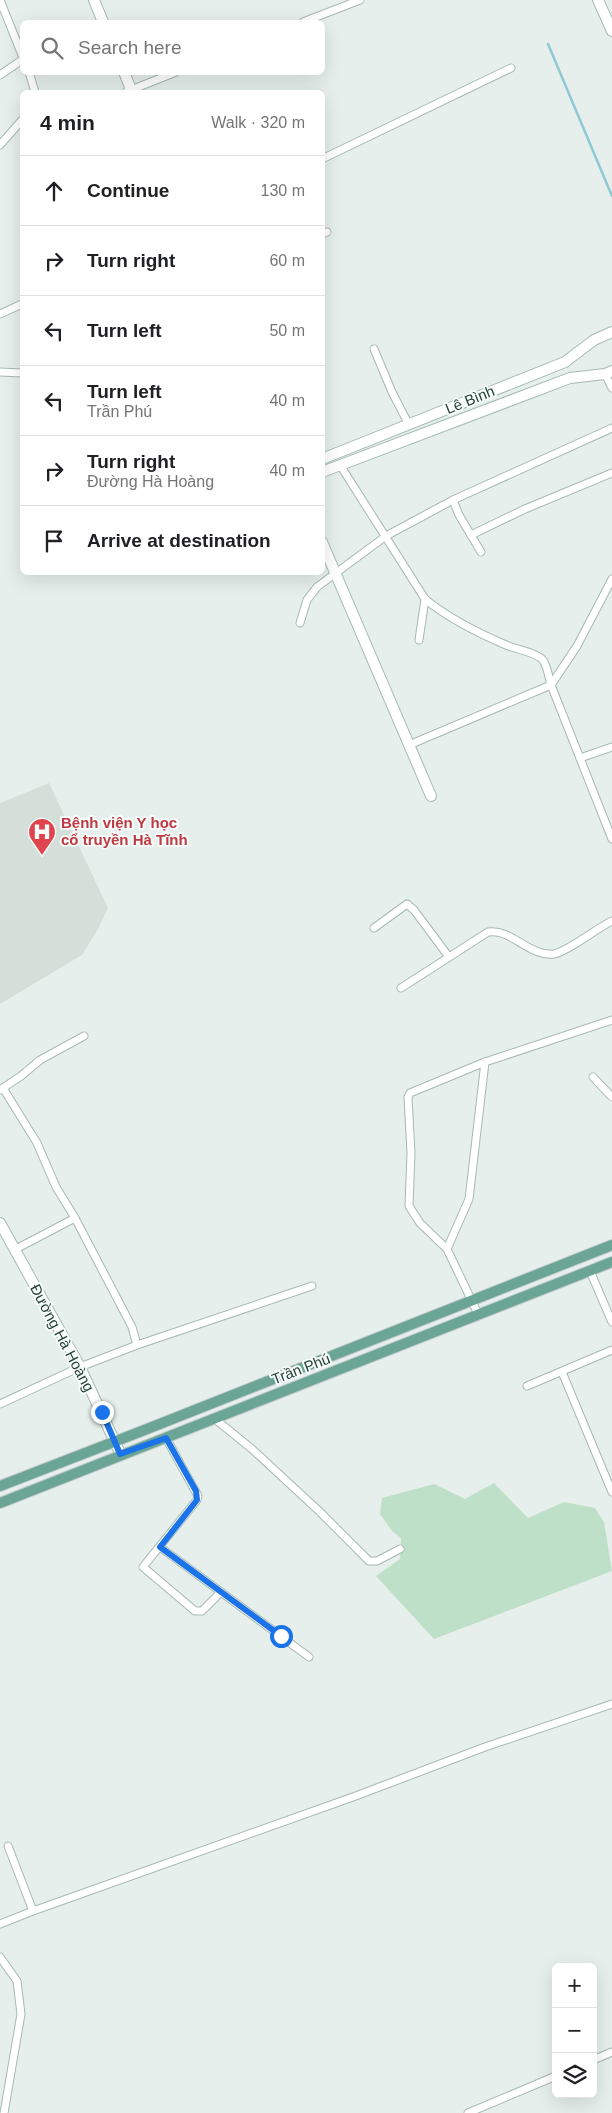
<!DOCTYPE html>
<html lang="en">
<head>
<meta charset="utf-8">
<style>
  :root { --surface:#fff; --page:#f2f2f2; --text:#202124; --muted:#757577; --line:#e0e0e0 }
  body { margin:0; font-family:Arial,sans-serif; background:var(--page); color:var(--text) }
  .controls { position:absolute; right:15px; bottom:15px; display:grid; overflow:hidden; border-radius:8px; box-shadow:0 5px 20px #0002 }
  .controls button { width:45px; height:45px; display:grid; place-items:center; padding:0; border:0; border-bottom:1px solid var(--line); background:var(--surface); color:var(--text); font:25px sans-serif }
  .stop { position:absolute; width:15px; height:15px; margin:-11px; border:4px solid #1a73e8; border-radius:50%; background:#fff }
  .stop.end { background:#1a73e8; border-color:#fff; box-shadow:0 1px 5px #0008 }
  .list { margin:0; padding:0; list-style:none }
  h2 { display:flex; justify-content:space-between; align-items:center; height:65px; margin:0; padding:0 20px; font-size:21px }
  h2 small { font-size:16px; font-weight:400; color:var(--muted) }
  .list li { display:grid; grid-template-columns:32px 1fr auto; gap:15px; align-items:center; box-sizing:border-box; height:70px; padding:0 20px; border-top:1px solid var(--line) }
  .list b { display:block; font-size:19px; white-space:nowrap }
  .list p { margin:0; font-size:16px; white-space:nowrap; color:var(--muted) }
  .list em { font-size:16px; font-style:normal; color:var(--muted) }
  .icon { flex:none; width:28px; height:28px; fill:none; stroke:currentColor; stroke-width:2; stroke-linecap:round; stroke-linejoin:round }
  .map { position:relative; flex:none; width:612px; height:2113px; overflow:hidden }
  .search { position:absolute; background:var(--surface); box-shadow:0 5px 20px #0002; left:20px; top:20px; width:305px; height:55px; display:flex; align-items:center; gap:12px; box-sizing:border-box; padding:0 18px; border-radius:8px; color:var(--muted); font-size:19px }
  .panel { position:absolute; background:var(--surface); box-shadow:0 5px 20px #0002; left:20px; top:90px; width:305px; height:485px; border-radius:8px }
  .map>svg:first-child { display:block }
  .built { fill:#d4dfda }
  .green { fill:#bfe0c8 }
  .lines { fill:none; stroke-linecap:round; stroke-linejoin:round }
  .stream { stroke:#8ec9d4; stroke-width:2.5 }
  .street-casing { stroke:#a8b8b2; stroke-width:9 }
  .secondary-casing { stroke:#a4bbb3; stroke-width:12 }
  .primary-casing { stroke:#c2cac8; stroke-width:12 }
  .street { stroke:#fff; stroke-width:7 }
  .secondary { stroke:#fff; stroke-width:10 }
  .primary { stroke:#6aa596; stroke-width:10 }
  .route { stroke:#1a73e8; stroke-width:6 }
  .labels { text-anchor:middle; stroke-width:4; stroke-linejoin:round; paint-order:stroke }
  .street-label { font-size:15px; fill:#24423a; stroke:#f7fbf9 }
  .health-label { font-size:15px; font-weight:bold; fill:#be3a42; stroke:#f7fbf9; text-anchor:start }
</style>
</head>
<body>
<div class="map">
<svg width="612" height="2113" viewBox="0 0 612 2113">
  <rect width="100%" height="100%" fill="#e6efeb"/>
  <polygon class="built" points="49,783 108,908 98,929 82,955 0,1004 0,803"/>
  <polygon class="green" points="494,1483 528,1518 564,1502 595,1508 604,1522 612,1571 434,1639 376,1576 400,1559 401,1538 392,1531 380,1514 382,1498 434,1484 465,1499"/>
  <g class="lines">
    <polyline class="stream" points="548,44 612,196"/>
    <defs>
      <g id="street">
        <polyline points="0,0 22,55"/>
        <polyline points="303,22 360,0"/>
        <polyline points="29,72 35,92"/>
        <polyline points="0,75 22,60"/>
        <polyline points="126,92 176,72"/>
        <polyline points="0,145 22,120"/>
        <polyline points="322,159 511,68"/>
        <polyline points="322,234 327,232"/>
        <polyline points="0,314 22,304"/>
        <polyline points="374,349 392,392 409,425"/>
        <polyline points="0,372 22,373"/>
        <polyline points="605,374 612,388"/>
        <path d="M 340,465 L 425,599 C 448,618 478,633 506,645 C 517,650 533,651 542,659 C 547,664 549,678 551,685 L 409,745"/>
        <polyline points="453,500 459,515 481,552"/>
        <polyline points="471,535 525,509 612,473"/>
        <polyline points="612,579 577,646 551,685 612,839"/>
        <polyline points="300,623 307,600 317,587 386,536 453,500 612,428"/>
        <polyline points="419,640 425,599"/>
        <polyline points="580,758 612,747"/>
        <polyline points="374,928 407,904 414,910 449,957"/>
        <path d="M 401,988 L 488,932 C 511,928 529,957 554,954 C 569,951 595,929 612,921"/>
        <polyline points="593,1077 612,1097"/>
        <polyline points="3,1088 37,1143 56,1187 75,1218 132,1327 137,1345"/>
        <polyline points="0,1090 21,1076 40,1060 84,1036"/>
        <polyline points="447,1249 420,1223 409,1206 411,1153 408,1097 410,1093 485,1062"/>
        <polyline points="14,1250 75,1218"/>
        <polyline points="590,1271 612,1322"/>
        <polyline points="479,1316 447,1249 469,1199 485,1062 612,1020"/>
        <polyline points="562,1372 612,1492"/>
        <polyline points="527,1386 612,1350"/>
        <polyline points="0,1404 80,1367 137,1345 312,1286"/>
        <polyline points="215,1419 252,1449 319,1511 369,1561 377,1561 400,1549"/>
        <polyline points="166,1438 198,1496 197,1500 143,1567 195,1611 202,1611 221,1592"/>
        <polyline points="160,1547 309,1657"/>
        <polyline points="33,1911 353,1797 485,1747 612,1704"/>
        <polyline points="0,1924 33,1911 8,1846"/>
        <polyline points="0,1957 17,1981 21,2014 4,2113"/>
        <polyline points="593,2060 612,2052"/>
        <polyline points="468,2113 556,2076"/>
      </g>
      <g id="secondary">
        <polyline points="94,0 103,22"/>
        <polyline points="598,0 612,31"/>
        <polyline points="124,72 132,92"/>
        <polyline points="322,459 565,362 594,340 612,332"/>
        <polyline points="322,472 570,378 605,374 612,371"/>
        <polyline points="322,542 431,796"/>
        <polyline points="0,1223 80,1367 121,1455"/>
      </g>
      <g id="primary">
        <polyline points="0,1486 142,1431 612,1245"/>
        <polyline points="0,1503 612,1262"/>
      </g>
    </defs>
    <use href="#street" class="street-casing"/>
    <use href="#secondary" class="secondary-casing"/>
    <use href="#primary" class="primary-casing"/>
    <use href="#street" class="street"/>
    <use href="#secondary" class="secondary"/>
    <use href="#primary" class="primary"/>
  </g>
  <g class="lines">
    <polyline class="route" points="102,1412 120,1454 166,1438 196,1491 197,1500 160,1547 281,1636"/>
  </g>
  <defs>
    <symbol id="hospital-pin" viewBox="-11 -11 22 30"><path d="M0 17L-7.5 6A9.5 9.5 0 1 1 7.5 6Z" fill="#e0444e" stroke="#f7fbf9"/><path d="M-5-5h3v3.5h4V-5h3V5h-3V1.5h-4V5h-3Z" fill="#fff"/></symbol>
  </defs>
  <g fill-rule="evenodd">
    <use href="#hospital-pin" x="26" y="816" width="32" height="43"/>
  </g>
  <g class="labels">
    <g class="street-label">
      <text transform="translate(470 400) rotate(-22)" y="5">Lê Bình</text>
      <text transform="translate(62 1338) rotate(62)" y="5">Đường Hà Hoàng</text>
      <text transform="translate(301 1369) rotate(-21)" y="5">Trần Phú</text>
    </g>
    <g class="health-label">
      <text x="61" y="828">Bệnh viện Y học<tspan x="61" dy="17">cổ truyền Hà Tĩnh</tspan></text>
    </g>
  </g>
</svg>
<div class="controls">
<button>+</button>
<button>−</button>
<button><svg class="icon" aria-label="layers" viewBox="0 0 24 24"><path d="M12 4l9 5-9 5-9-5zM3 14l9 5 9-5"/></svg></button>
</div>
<div class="stop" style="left:281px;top:1636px"></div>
<div class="stop end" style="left:102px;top:1412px"></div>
<div class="search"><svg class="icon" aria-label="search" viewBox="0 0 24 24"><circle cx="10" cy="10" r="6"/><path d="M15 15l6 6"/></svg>Search here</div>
<section class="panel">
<h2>4 min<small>Walk · 320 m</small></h2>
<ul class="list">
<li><svg class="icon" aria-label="ahead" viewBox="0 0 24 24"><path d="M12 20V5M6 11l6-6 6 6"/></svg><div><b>Continue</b></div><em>130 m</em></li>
<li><svg class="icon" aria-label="right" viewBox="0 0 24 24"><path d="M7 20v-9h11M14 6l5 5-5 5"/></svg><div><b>Turn right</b></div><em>60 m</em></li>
<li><svg class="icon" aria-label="left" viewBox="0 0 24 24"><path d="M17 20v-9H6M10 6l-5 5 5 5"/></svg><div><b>Turn left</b></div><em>50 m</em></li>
<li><svg class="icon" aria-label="left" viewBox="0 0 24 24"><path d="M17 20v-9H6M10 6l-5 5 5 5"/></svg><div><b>Turn left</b><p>Trần Phú</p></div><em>40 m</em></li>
<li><svg class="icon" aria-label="right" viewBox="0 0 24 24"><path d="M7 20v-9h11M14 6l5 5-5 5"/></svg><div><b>Turn right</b><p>Đường Hà Hoàng</p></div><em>40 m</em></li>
<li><svg class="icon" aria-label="arrive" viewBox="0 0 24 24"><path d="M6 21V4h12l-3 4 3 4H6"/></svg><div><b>Arrive at destination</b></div></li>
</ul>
</section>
</div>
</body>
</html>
